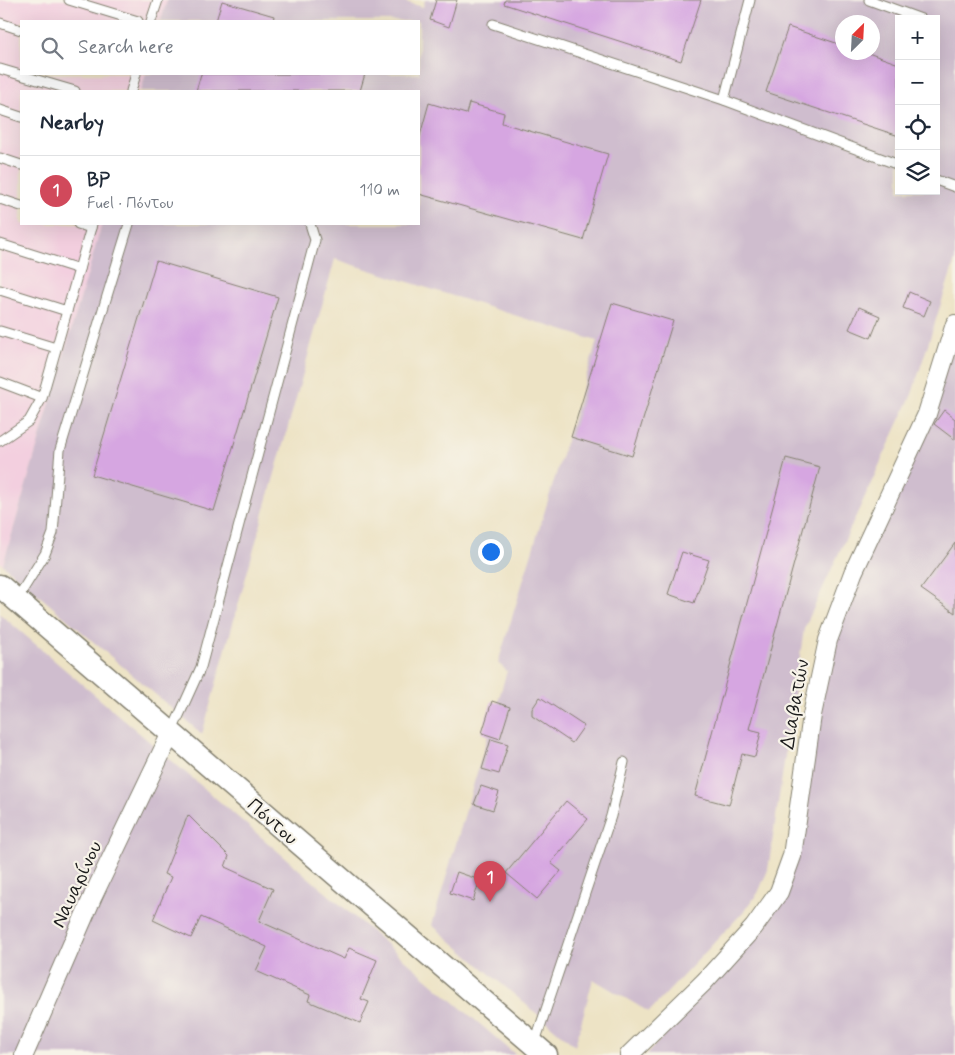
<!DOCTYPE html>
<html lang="en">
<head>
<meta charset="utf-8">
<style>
  :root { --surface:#fff; --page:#f6f6f7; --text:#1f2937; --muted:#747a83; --line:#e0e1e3; --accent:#d1495b }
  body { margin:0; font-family:Mynerve,sans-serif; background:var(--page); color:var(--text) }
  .controls { position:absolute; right:15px; top:15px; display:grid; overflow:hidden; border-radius:0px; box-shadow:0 5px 20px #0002 }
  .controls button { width:45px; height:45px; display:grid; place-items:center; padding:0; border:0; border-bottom:1px solid var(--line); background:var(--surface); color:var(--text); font:25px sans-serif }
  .compass { position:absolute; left:835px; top:15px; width:45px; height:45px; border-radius:50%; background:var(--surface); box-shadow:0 5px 20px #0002; rotate:24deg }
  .you { position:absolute; left:490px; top:551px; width:18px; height:18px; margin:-12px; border:4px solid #fff; border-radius:50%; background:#1a73e8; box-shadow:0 0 0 8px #1a73e833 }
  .badge { display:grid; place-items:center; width:32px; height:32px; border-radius:50%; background:var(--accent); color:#fff; font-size:16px; font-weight:700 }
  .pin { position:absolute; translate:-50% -41px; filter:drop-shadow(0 1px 2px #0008) }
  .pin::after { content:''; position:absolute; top:26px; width:18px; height:15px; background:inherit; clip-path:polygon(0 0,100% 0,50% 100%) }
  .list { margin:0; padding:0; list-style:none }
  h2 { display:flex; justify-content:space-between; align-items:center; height:65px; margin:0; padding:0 20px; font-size:21px }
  h2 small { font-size:16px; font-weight:400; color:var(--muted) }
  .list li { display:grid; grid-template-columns:32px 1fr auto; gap:15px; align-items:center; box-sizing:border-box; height:70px; padding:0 20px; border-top:1px solid var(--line) }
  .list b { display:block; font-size:19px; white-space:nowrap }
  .list p { margin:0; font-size:16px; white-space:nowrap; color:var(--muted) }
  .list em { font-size:16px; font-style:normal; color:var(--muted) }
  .icon { flex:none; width:28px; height:28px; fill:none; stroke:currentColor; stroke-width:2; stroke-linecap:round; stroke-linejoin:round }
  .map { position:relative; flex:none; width:955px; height:1055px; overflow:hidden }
  .search { position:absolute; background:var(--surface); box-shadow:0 5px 20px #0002; left:20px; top:20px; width:400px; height:55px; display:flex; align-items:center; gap:12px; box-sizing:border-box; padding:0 18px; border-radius:0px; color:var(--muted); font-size:19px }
  .panel { position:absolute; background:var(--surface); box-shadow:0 5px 20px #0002; left:20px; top:90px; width:400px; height:135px; border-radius:0px }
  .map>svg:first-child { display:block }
  .built { fill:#f3cfdf }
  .industrial { fill:#cfbdce; fill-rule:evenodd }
  .building { fill:#d6a6e1 }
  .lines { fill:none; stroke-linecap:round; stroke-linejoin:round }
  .service-casing { stroke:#848070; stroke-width:11 }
  .minor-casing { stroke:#848070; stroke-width:20 }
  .tertiary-casing { stroke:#848070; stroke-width:25 }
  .service { stroke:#fff; stroke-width:9 }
  .minor { stroke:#fff; stroke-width:18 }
  .tertiary { stroke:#fff; stroke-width:22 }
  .labels { text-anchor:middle; stroke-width:4.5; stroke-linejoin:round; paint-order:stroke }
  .street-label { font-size:20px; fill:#1c1c1c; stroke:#f7f3e8 }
</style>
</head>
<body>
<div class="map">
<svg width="955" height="1055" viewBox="0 0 955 1055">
  <rect width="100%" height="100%" fill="#f7f3e8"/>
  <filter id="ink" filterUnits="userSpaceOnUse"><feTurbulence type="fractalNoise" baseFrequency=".02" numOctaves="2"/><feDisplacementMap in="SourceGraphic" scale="10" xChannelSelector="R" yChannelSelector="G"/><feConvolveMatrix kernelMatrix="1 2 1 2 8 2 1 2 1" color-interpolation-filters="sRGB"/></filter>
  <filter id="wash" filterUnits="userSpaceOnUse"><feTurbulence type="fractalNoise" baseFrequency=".0096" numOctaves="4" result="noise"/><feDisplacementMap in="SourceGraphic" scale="20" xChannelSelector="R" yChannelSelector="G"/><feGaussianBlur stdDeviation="1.12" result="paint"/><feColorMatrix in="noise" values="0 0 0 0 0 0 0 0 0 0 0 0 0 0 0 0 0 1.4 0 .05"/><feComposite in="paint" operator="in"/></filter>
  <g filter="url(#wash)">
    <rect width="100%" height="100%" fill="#ede3c5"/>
    <polygon class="built" points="0,0 167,0 161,21 21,21 21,74 146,74 141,91 21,91 21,224 102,224 3,565 0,562"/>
    <g class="industrial">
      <path d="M 167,0 L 399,0 L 423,7 L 425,0 L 955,0 L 955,260 L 912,394 L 804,629 L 768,870 L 758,893 L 743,912 L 649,1012 L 593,979 L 575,1046 L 432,925 L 507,671 L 498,663 L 597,341 L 335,259 L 202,734 L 3,565 L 102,224 L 419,224 L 419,91 L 141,91 L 146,74 L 419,74 L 419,21 L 161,21 ZM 899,19 L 936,19 L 936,191 L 899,191 ZM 842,22 L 872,22 L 872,52 L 842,52 Z"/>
      <polygon points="955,344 955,1055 646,1055 727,966 781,898 823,681 845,604"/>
      <polygon points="0,614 516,1055 0,1055"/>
    </g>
    <g id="blocks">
      <g class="building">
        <polygon points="436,0 457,0 449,27 430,20"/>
        <polygon points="505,0 701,0 681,61 504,4"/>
        <polygon points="222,1 274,16 273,21 216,21"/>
        <polygon points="788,27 842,45 842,52 865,52 899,64 899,136 766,92"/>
        <polygon points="201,74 365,74 360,91 196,91"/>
        <polygon points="429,103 466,114 469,103 504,113 502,123 608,154 583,240 419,194 419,139"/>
        <polygon points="156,261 278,297 214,511 92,475"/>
        <polygon points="909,292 930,301 924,316 903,308"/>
        <polygon points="612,303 673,321 632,456 571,437"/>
        <polygon points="859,307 880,316 871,338 849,329"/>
        <polygon points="944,410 955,419 955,440 934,424"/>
        <polygon points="786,458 820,467 749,729 761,732 755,757 742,754 729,805 695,796"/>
        <polygon points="955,543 955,613 921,589"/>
        <polygon points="682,552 709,560 694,603 668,594"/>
        <polygon points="540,697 584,726 572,743 532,716 532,709"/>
        <polygon points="492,701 510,707 500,739 482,733"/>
        <polygon points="491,739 508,744 499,774 482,769"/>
        <polygon points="481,786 499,792 493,810 474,804"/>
        <polygon points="566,801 588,819 551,863 561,871 537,899 506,873"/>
        <polygon points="188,815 229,856 225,867 273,889 259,921 344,959 349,948 377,960 361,999 369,1002 360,1023 308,1001 310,995 256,971 267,947 201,917 191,938 153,920 171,877 164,874"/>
        <polygon points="457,872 480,880 473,901 450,893"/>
      </g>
    </g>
  </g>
  <g filter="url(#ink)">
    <use href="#blocks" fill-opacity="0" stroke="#848070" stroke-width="1"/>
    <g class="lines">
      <defs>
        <g id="service">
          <polyline points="69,0 138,21"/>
          <polyline points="869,0 921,19"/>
          <polyline points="151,21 158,0"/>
          <polyline points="0,23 21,30"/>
          <polyline points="493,24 724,100 899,165"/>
          <polyline points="0,69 75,91"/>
          <polyline points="131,91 136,74"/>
          <polyline points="724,100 750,0"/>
          <polyline points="0,110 21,117"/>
          <polyline points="0,158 21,165"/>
          <polyline points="936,180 955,187"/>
          <polyline points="0,199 21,206"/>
          <polyline points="78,224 91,228"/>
          <polyline points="0,244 79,269"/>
          <polyline points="0,290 67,311"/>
          <polyline points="0,331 56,348"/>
          <polyline points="0,382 42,398"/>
          <polyline points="0,441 29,421 42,398 92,224"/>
          <polyline points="17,599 45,554 53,533 60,450 129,224"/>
          <polyline points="172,731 201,667 315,240 310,224"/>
          <polyline points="534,1045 611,816 624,762"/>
        </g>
        <g id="minor">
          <polyline points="24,1055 93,896 171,733"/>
          <polyline points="629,1055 704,982 754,927 779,892 792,856 812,715 828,640 853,573 927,414 955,324"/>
        </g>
        <polyline id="tertiary" points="0,586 546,1055"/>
      </defs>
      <use href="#service" class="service-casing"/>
      <use href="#minor" class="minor-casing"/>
      <use href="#tertiary" class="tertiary-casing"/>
      <use href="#service" class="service"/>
      <use href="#minor" class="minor"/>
      <use href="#tertiary" class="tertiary"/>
    </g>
  </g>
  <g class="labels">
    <g class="street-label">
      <text transform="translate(794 704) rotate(-80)" y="7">Διαβατών</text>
      <text transform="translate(273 821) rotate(41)" y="7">Πόντου</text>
      <text transform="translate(76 884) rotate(-65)" y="7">Ναυαρίνου</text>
    </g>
  </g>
</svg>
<div class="controls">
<button>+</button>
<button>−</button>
<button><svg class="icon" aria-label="locate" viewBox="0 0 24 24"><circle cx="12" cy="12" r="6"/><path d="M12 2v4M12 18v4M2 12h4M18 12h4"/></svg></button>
<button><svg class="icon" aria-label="layers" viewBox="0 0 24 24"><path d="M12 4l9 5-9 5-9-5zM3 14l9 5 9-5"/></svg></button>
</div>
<svg class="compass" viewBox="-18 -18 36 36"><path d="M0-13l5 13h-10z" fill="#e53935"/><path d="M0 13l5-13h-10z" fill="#747a83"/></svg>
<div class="you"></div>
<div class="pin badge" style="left:490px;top:902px">1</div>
<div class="search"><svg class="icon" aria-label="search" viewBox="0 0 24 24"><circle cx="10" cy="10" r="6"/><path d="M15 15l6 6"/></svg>Search here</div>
<section class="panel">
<h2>Nearby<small></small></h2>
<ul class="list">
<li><span class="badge">1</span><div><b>BP</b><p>Fuel · Πόντου</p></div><em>110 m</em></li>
</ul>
</section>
</div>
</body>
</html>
